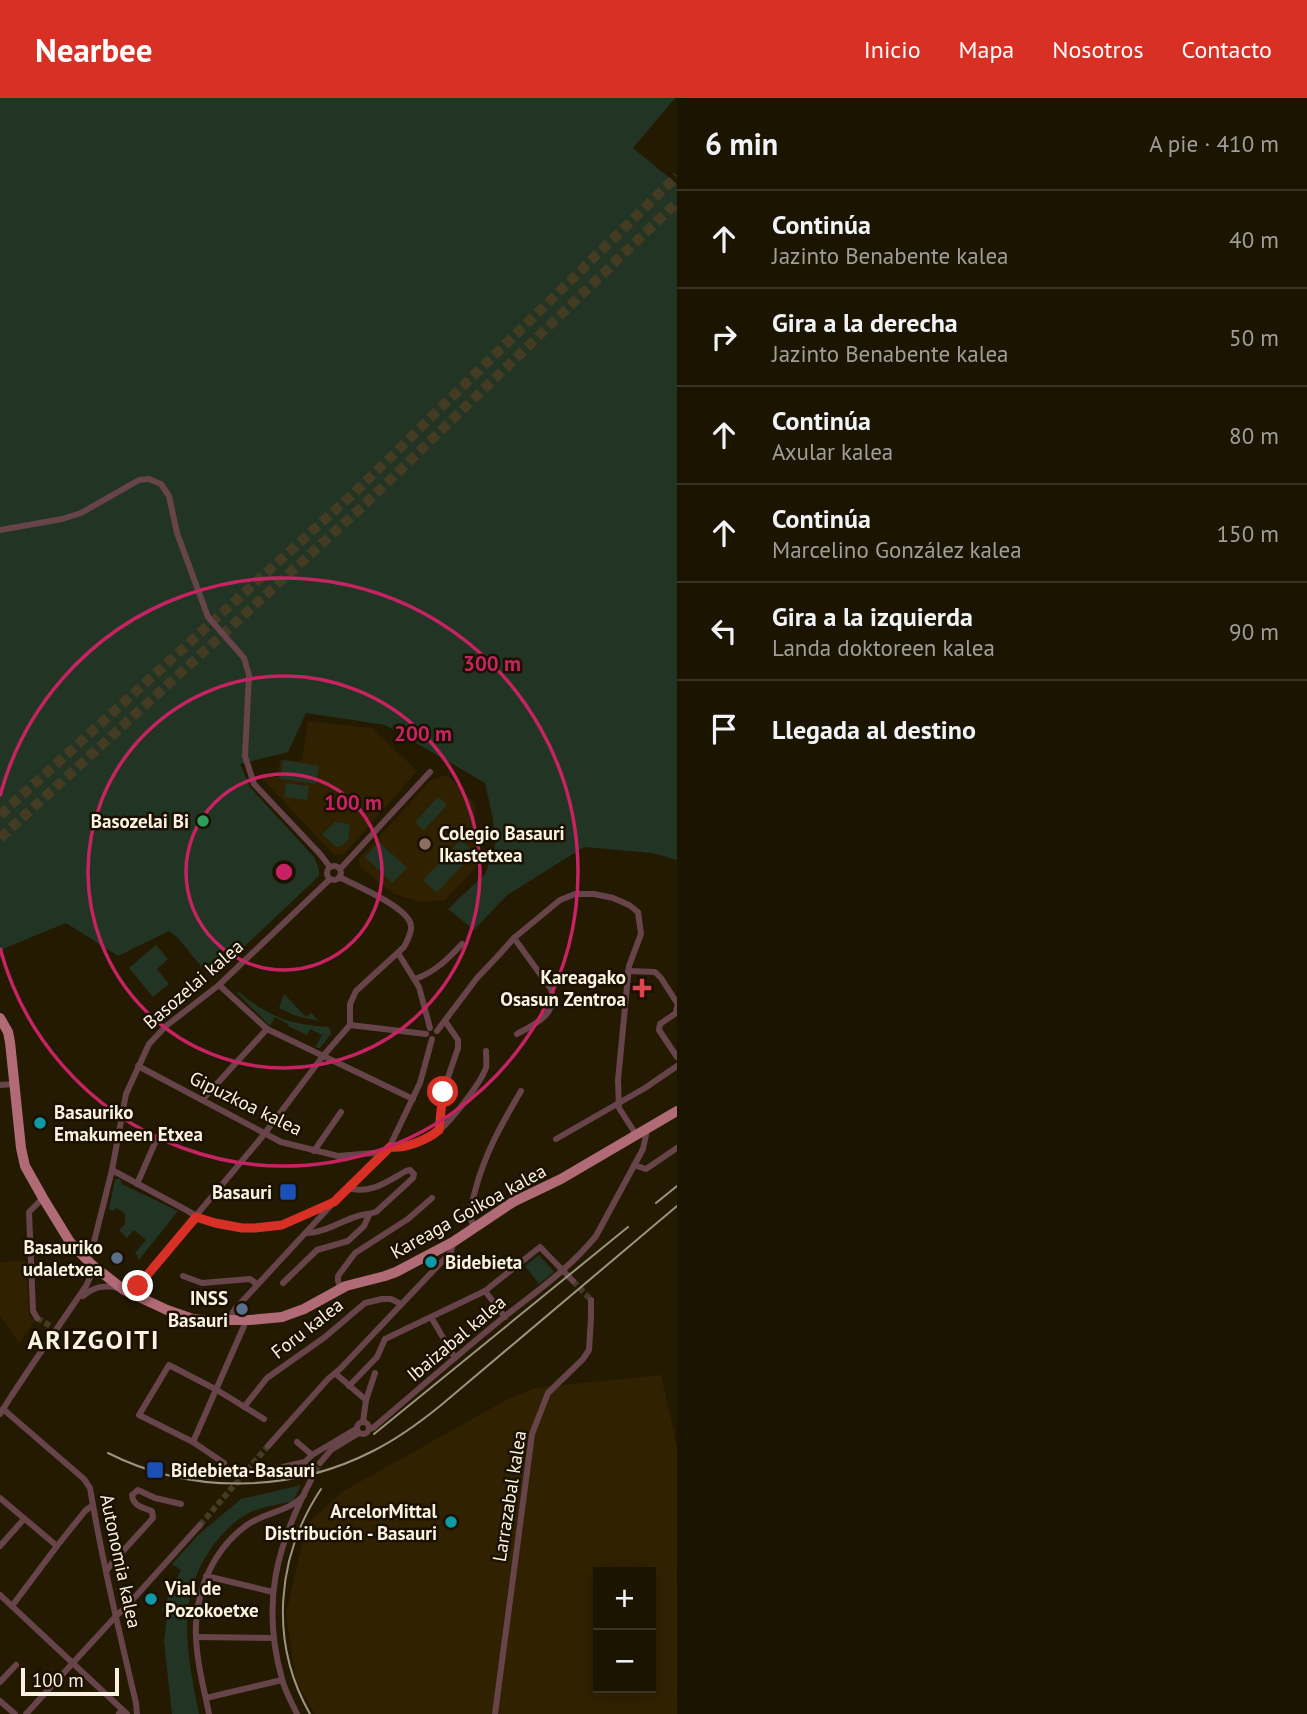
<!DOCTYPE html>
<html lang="es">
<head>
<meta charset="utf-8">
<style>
  :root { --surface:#1b1401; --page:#241d0b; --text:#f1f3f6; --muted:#a09e99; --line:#393323; --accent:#d93025 }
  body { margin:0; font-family:"PT Sans",sans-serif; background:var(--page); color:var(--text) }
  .controls { position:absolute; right:21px; bottom:21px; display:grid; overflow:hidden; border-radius:0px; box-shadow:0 4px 18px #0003 }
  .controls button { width:63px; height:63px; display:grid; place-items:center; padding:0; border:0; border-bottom:2px solid var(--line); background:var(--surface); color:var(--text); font:35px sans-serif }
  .scale { position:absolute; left:21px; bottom:18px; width:98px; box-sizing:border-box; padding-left:7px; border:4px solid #faf3e3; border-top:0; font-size:19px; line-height:24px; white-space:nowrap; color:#faf3e3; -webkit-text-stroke:5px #1b1100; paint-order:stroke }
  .stop { position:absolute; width:21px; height:21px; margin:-16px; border:5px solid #d93025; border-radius:50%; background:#fff }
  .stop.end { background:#d93025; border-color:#fff; box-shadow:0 2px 7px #0008 }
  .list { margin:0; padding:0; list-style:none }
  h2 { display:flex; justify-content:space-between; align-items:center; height:91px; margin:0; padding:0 28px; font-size:30px }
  h2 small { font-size:23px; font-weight:400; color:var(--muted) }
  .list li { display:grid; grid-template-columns:46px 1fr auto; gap:21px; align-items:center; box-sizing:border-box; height:98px; padding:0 28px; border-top:2px solid var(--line) }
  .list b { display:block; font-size:26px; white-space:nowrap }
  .list p { margin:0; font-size:23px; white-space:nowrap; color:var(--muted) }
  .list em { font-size:23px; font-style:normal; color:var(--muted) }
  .icon { flex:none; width:38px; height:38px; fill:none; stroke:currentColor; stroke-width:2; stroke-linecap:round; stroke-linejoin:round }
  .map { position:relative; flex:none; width:677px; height:1616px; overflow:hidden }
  header { display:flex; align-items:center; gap:42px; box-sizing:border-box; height:98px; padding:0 35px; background:var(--accent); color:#fff }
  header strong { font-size:33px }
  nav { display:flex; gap:38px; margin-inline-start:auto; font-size:24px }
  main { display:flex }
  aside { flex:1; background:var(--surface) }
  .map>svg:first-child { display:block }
  .built { fill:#302200; fill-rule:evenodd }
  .green { fill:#223423 }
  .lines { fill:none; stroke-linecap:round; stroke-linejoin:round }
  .minor-tunnel { stroke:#443b23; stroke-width:6; stroke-dasharray:6 3; stroke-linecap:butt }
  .motorway-tunnel { stroke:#443b23; stroke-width:10; stroke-dasharray:10 5; stroke-linecap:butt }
  .minor { stroke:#664449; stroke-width:6 }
  .primary { stroke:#b06b76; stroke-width:10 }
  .rail { stroke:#9c9480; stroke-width:2 }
  .minor-bridge { stroke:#664449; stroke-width:6 }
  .route { stroke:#d93025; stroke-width:9 }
  .ring { fill:none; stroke:#c52362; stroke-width:3.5 }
  .leisure-dot { fill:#2e9e5b; stroke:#1b1100; stroke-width:2.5 }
  .education-dot { fill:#8d6e63; stroke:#1b1100; stroke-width:2.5 }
  .health-dot { fill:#e0444e; stroke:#1b1100; stroke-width:2.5 }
  .culture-dot { fill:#0f9aa8; stroke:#1b1100; stroke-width:2.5 }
  .transit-dot { fill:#1a4fb4; stroke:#1b1100; stroke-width:2.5 }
  .service-dot { fill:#5c6f8a; stroke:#1b1100; stroke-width:2.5 }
  .labels { text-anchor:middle; stroke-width:5; stroke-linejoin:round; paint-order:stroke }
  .poi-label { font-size:19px; font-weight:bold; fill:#faf3e3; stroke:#1b1100; text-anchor:end }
  .street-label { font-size:19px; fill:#faf3e3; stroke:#1b1100 }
  .district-label { font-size:26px; font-weight:bold; letter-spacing:2px; fill:#faf3e3; stroke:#1b1100 }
  .centre { fill:#c52362; stroke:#1b1100; stroke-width:3.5 }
  .ring-label { font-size:21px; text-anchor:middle; font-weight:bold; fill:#c52362; stroke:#1b1100; stroke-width:5; stroke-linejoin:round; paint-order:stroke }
</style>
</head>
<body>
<header>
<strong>Nearbee</strong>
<nav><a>Inicio</a><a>Mapa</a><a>Nosotros</a><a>Contacto</a></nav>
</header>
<main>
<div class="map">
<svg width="677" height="1616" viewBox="0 0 677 1616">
  <rect width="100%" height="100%" fill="#241a01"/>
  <g class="built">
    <polygon points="308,623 372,630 417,673 344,756 334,757 260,678 278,679 280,662 302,663"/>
    <polygon points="447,677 475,706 475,738 482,754 480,765 445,802 420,804 394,796 360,769 359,761 431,682"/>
    <polygon points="26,1163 29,1218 35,1223 19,1245 0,1217 0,1164"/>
    <path d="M 661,1277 L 677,1349 L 677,1616 L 315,1616 L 296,1584 L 286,1515 L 307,1426 L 342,1394 L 506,1302 L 535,1290 ZM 598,1474 L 651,1474 L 651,1590 L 598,1590 Z"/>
  </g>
  <g class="green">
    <polygon points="0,0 675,0 633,50 677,86 677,762 652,755 584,749 507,797 474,832 448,811 485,776 495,749 493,721 485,685 385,627 306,615 288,654 240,666 250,689 314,759 319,771 319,778 229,863 209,878 177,839 169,833 118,858 66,825 5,850 0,857"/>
    <polygon points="283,662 319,668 316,686 280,681"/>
    <polygon points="286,685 309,688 307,702 284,699"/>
    <polygon points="438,699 447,707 424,732 415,724"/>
    <polygon points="335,724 350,726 348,743 341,748 336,749 322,736"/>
    <polygon points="461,742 474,754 437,795 423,782"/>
    <polygon points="379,744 407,770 392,785 365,759"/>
    <polygon points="156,847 168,861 157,871 169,886 153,899 129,870"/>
    <path d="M 239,894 C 269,919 288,926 328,929 L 330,931 L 331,936 L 320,950 L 317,950 L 316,948 L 322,937 L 310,931 L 307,937 L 288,928 L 288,926 L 275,919 L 270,928 L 237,895 Z"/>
    <polygon points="284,896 306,919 311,915 319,923 296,918 279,910"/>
    <polygon points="117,1081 120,1081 122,1086 178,1113 138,1163 138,1158 135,1155 146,1142 134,1132 127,1140 119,1132 125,1126 125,1116 117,1110 112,1113 109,1111 115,1082"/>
    <polygon points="539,1157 554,1174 539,1186 525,1168"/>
    <path d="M 301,1387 L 293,1403 C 278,1407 260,1409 247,1416 C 234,1423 224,1434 215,1445 C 174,1499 187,1555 199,1616 L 172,1616 L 164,1543 L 167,1519 L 162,1512 L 181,1472 L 172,1466 L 198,1437 L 241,1401 Z"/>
  </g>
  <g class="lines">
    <g class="minor-tunnel">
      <polyline points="573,1183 591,1202"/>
      <polyline points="37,1220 52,1229"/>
      <polyline points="311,1382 320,1365"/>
      <polyline points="200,1427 268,1348"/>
    </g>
    <g class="motorway-tunnel">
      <polyline points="0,717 354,395 677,78"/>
      <polyline points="0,740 364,407 677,104"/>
    </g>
    <g class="minor">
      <polyline points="0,432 62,421 81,415 139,382 149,381 161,386 169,398 177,435 208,519 244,560 249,577 245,658 254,686 320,756 330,769"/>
      <circle cx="334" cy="775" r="7"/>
      <polyline points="340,771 430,674"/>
      <path d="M 339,779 C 355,787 410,810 411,828 C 412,835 407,843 404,849 L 356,893 L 350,906 L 350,927"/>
      <path d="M 514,840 L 551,891 C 559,916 535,926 517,936"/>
      <polyline points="398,855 419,889 430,930"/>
      <polyline points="628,873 655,874 661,880 677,905"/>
      <path d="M 415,881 C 435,874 448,861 462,846"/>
      <polyline points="219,887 267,931 413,1001"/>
      <polyline points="677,909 676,915 660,926 659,932 677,959"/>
      <polyline points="350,927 426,936"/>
      <polyline points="437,933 477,880 496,860 514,840 560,802 575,796 594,796 613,800 629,807 638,814 641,836 629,868 618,982 619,1010 637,1038"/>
      <polyline points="138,968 281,1044 338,1058 385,1054"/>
      <polyline points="0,987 14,986"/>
      <polyline points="202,1002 267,931"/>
      <polyline points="439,1032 443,994 458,950 458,942 445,923"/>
      <polyline points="556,1041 645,990 677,968"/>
      <path d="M 390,1049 C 403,1051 425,1043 436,1035 C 450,1025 480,986 486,970 C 487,965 486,959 486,953"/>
      <polyline points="314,1053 341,1014"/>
      <polyline points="634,1067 646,1071 677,1050"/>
      <path d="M 112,1072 L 188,1113 C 212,1131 254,1134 283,1127 C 300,1122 316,1111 333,1104"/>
      <polyline points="137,1086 158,1038"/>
      <path d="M 474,1130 C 468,1118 472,1106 475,1093 C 485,1055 501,1027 521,993"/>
      <path d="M 306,1135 C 324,1135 341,1123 358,1118 C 364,1116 370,1116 376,1114 L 413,1080 L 414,1076 L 410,1072 L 406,1073 C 388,1083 370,1097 348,1090"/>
      <polyline points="85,1160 91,1154 93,1148 112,1072 126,996 149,946 166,928 219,887 330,781"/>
      <polyline points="183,1178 202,1185 250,1181 257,1186"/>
      <polyline points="283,1185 317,1152 348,1143 364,1128 369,1117"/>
      <polyline points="341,1191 338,1183 338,1178 355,1155 408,1121 432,1100"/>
      <polyline points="485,1193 505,1219"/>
      <polyline points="131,1195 262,1039 323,958 350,927"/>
      <path d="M 83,1198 C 95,1188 105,1187 119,1190"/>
      <polyline points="431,1219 455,1260"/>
      <polyline points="37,1220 33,1213 29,1114 43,1100"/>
      <polyline points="228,1222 235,1211 334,1104 387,1054 420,985 432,941"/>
      <polyline points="32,1267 86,1188 95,1169"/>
      <polyline points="336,1276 366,1302"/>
      <polyline points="349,1288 377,1259 385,1241 485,1193 540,1149 573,1183"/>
      <polyline points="244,1309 267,1280 325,1239 365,1205 382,1201 391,1201 401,1206"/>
      <path d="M 3,1311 L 84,1381 L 90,1390 C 102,1462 119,1533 136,1605 L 137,1616"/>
      <polyline points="0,1316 12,1297"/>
      <circle cx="363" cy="1330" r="6"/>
      <polyline points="363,1324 366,1302 375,1275"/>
      <path d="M 369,1331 L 373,1330 C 416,1293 460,1255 504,1219 C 537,1193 569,1171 596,1138 L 643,1051 L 647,1032"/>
      <polyline points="193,1344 244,1228 245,1222"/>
      <polyline points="297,1344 312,1357 356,1331"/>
      <polyline points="268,1348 328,1281 341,1270 451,1154 453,1144"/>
      <polyline points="224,1365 193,1344 139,1317 169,1267 217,1292 264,1321"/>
      <polyline points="320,1365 331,1352 359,1335"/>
      <polyline points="274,1371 305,1364 312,1357"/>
      <polyline points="0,1400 57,1448"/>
      <polyline points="0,1448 24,1421"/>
      <path d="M 107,1472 L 112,1465 L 153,1420 L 152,1413 C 143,1410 133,1408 132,1397 L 138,1392 L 155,1400 L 181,1406"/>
      <polyline points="206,1478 273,1494"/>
      <polyline points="0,1497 127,1616"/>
      <polyline points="12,1508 57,1448 85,1413 93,1407"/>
      <polyline points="196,1539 273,1540"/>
      <polyline points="0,1584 16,1567"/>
      <polyline points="206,1600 282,1582"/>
      <polyline points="0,1603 15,1616"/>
      <polyline points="119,1615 120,1616"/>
      <polyline points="26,1616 116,1518 125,1510 200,1427"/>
      <path d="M 209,1616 C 205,1595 199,1574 197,1552 C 191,1505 208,1455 247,1427 C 265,1414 289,1414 304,1397"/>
      <path d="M 297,1616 C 292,1605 285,1593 282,1581 C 261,1506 276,1449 311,1382"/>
      <polyline points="495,1616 532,1336 548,1295 583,1261 589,1252 591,1220 591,1202"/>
    </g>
    <polyline class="primary" points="0,920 8,934 10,944 21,1050 25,1068 43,1100 70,1144 91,1166 124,1192 167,1212 193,1221 204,1222 250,1222 282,1219 304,1211 346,1188 385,1178 396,1174 453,1144 513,1104 561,1081 677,1013"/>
    <g class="rail">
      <polyline points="656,1105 677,1088"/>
      <polyline points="374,1336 628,1129"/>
      <path d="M 108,1355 C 191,1397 291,1395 373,1353 C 397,1341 419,1325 440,1308 L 677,1108"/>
      <path d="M 310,1616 C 269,1544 276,1459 321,1391"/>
    </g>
    <polyline class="minor-bridge" points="12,1297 32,1267"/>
  </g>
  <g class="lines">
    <path class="route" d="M 138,1188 L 196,1119 L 215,1125 L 242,1130 L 255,1130 L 282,1127 L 334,1104 L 390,1049 C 405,1051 427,1042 439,1032 L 443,994"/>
  </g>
  <g class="ring">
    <circle cx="284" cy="774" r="98"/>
    <circle cx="284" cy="774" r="196"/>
    <path d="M0 698A294 294 0 1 1 0 850"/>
  </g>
  <circle class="leisure-dot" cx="203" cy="723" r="7"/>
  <circle class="education-dot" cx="425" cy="746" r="7"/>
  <path class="health-dot" d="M638.5 879.5h7v7h7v7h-7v7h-7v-7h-7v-7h7z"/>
  <g class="culture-dot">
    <circle cx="40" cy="1025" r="7"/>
    <circle cx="431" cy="1164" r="7"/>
    <circle cx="451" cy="1424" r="7"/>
    <circle cx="151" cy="1501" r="7"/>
  </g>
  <g class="transit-dot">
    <rect x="279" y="1085" width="18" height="18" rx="3.5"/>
    <rect x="146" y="1363" width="18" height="18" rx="3.5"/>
  </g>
  <g class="service-dot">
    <circle cx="117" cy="1160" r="7"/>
    <circle cx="242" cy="1211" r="7"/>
  </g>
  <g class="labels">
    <g class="poi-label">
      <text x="189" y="730">Basozelai Bi</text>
      <text x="439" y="742" text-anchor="start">Colegio Basauri<tspan x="439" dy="22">Ikastetxea</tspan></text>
      <text x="626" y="886">Kareagako<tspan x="626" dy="22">Osasun Zentroa</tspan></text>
      <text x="54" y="1021" text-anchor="start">Basauriko<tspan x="54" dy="22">Emakumeen Etxea</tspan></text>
      <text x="272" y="1101">Basauri</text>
      <text x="103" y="1156">Basauriko<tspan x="103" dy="22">udaletxea</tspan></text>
      <text x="445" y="1171" text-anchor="start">Bidebieta</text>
      <text x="228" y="1207">INSS<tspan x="228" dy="22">Basauri</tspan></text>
      <text x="171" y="1379" text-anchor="start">Bidebieta-Basauri</text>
      <text x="437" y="1420">ArcelorMittal<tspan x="437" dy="22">Distribución - Basauri</tspan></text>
      <text x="165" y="1497" text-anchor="start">Vial de<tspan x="165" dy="22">Pozokoetxe</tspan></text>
    </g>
    <g class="street-label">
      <text transform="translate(193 886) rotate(-41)" y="7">Basozelai kalea</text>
      <text transform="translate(246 1005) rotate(26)" y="7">Gipuzkoa kalea</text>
      <text transform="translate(468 1113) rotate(-29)" y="7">Kareaga Goikoa kalea</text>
      <text transform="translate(307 1230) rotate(-38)" y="7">Foru kalea</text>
      <text transform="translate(456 1240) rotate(-40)" y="7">Ibaizabal kalea</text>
      <text transform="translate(509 1398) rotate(-81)" y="7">Larrazabal kalea</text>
      <text transform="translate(121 1463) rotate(78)" y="7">Autonomia kalea</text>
    </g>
    <g class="district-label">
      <text x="94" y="1251">ARIZGOITI</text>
    </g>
  </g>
  <circle cx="284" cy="774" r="10" class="centre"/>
  <g class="ring-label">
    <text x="492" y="573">300 m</text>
    <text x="423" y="643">200 m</text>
    <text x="353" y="712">100 m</text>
  </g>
</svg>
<div class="controls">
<button>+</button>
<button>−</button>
</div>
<div class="scale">100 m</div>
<div class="stop" style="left:443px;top:994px"></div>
<div class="stop end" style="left:138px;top:1188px"></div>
</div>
<aside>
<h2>6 min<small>A pie · 410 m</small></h2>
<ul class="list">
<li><svg class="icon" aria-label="ahead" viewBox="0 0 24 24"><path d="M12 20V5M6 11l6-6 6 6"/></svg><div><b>Continúa</b><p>Jazinto Benabente kalea</p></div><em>40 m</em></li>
<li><svg class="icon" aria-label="right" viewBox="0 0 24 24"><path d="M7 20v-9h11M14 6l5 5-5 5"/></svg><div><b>Gira a la derecha</b><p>Jazinto Benabente kalea</p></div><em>50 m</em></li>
<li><svg class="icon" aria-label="ahead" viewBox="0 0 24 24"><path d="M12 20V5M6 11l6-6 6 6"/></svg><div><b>Continúa</b><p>Axular kalea</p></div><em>80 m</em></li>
<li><svg class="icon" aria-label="ahead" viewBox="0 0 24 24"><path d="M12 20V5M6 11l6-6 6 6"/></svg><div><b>Continúa</b><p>Marcelino González kalea</p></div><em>150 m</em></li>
<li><svg class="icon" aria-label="left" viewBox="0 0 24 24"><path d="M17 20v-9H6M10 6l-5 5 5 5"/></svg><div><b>Gira a la izquierda</b><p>Landa doktoreen kalea</p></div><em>90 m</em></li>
<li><svg class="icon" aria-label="arrive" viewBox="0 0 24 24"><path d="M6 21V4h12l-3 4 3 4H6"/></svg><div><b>Llegada al destino</b></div></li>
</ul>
</aside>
</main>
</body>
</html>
